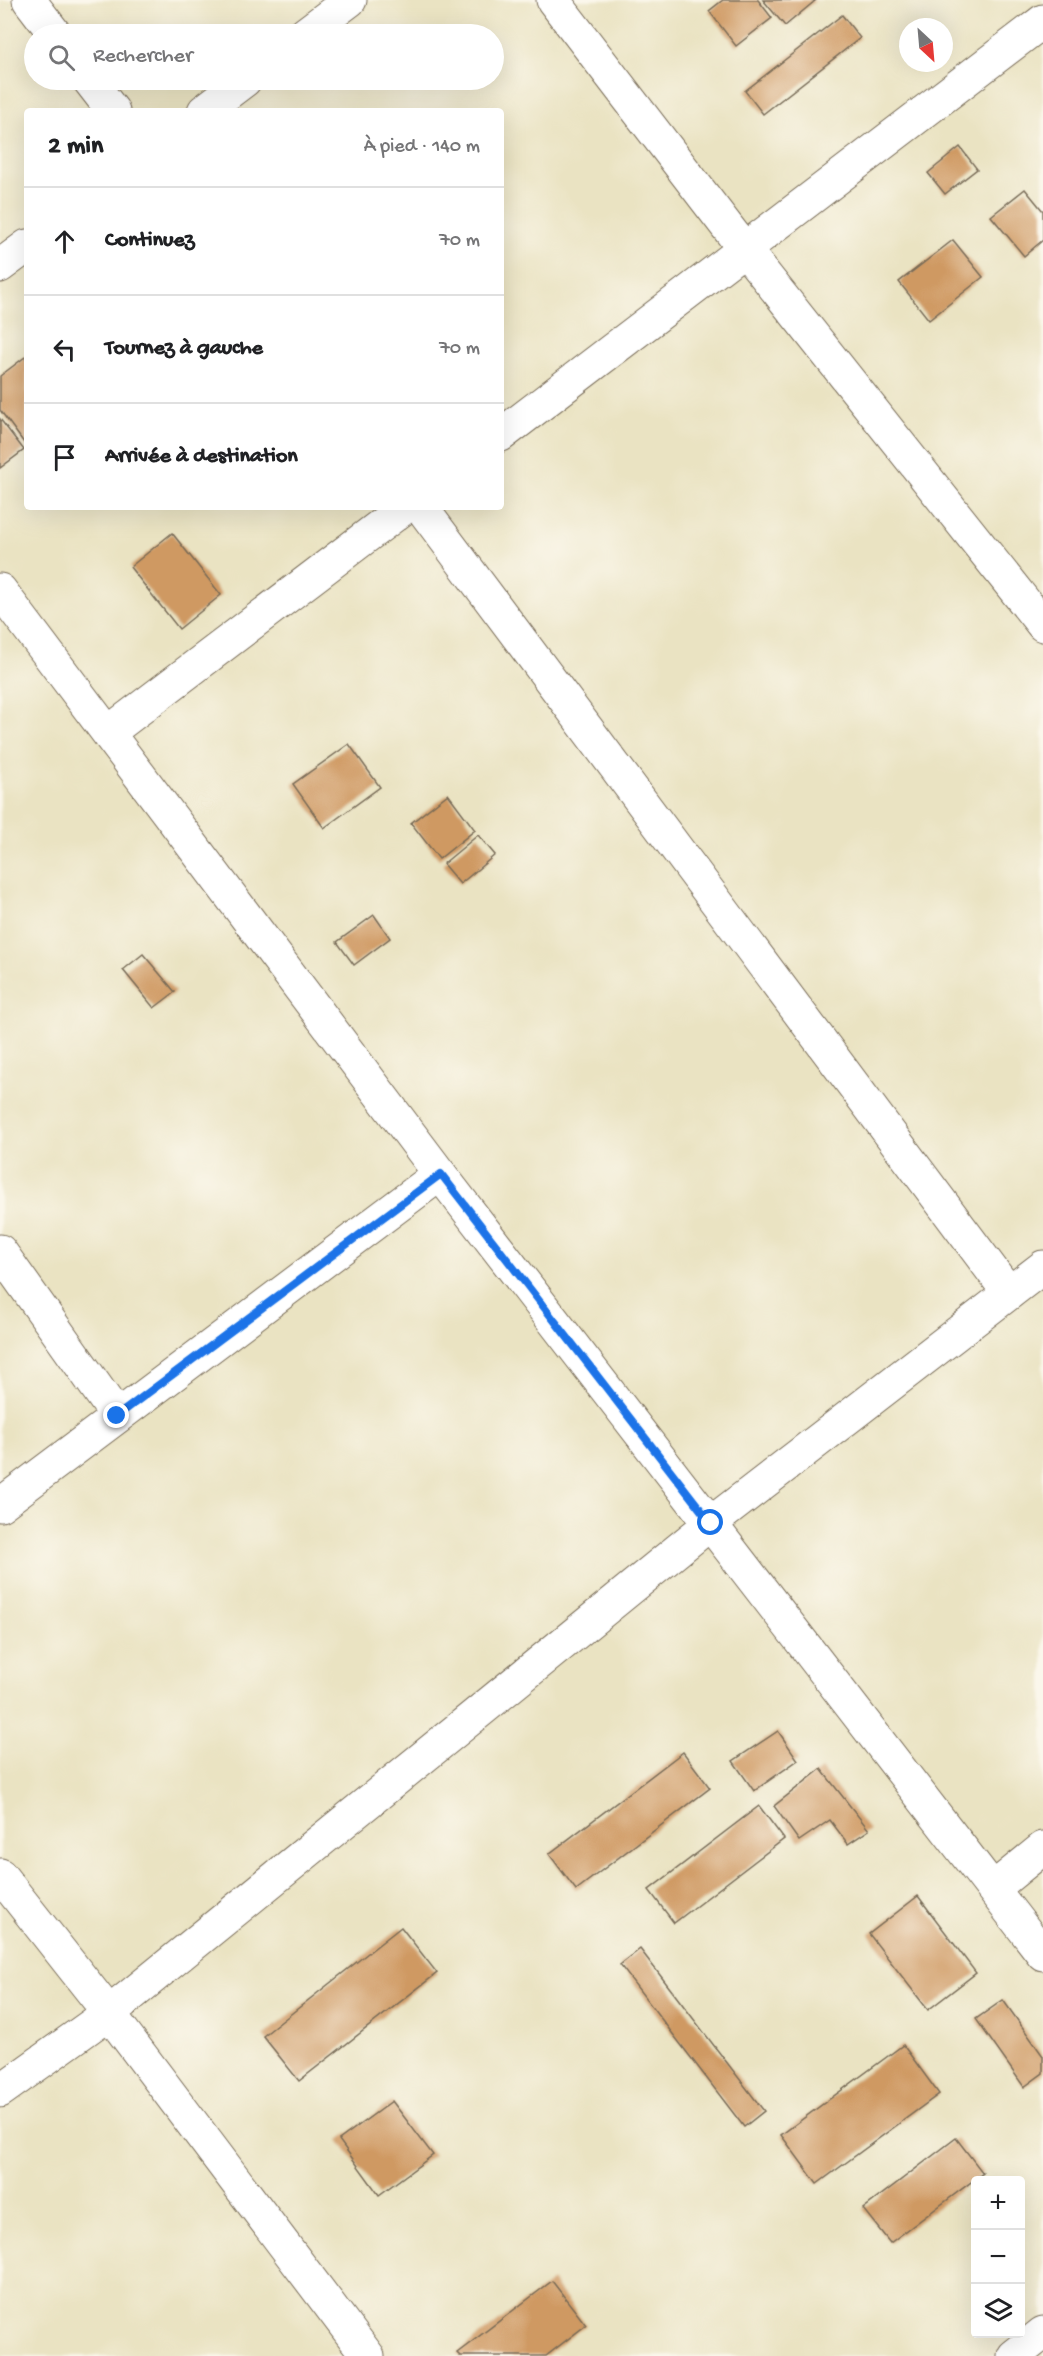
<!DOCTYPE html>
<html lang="fr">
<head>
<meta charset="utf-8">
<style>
  :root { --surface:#fff; --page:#f2f2f2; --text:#202124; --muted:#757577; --line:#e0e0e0 }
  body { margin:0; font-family:"Gochi Hand",sans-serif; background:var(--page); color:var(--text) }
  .controls { position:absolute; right:18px; bottom:18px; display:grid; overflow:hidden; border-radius:6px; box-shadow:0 6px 24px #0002 }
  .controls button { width:54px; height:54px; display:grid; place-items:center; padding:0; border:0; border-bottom:2px solid var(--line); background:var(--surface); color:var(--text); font:30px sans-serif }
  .compass { position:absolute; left:899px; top:18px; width:54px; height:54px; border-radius:50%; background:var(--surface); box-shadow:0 6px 24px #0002; rotate:154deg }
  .stop { position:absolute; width:18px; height:18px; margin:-14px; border:4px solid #1a73e8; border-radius:50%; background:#fff }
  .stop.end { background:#1a73e8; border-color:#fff; box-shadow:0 2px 6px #0008 }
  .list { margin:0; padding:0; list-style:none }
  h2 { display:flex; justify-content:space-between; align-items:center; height:78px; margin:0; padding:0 24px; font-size:26px }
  h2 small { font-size:20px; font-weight:400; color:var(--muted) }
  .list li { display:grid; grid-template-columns:39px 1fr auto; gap:18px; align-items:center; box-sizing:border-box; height:108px; padding:0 24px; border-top:2px solid var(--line) }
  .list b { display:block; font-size:22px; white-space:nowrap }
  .list em { font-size:20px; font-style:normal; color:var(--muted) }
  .icon { flex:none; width:33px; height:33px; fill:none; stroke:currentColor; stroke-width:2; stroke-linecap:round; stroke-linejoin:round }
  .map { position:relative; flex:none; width:1043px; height:2356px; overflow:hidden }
  .search { position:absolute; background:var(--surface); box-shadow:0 6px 24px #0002; left:24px; top:24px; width:480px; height:66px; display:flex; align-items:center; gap:15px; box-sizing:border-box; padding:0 21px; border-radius:33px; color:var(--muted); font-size:22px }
  .panel { position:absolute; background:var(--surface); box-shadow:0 6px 24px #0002; left:24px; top:108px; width:480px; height:402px; border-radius:6px }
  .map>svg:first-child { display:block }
  .building { fill:#cf9962 }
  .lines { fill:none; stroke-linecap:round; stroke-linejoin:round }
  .street-casing { stroke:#786b57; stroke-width:35 }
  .street { stroke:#fff; stroke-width:33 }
  .route { stroke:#1a73e8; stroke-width:8 }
</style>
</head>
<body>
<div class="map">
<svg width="1043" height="2356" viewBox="0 0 1043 2356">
  <rect width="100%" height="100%" fill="#fbf7ec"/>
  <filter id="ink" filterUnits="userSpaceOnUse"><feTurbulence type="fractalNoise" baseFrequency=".0167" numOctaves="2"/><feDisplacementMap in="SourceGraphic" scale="12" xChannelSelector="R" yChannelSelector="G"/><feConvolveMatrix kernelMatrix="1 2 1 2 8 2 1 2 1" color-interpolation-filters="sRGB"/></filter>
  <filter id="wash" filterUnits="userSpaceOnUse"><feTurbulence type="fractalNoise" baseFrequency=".008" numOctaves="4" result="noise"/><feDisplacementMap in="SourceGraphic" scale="24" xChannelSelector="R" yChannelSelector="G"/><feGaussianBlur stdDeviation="1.35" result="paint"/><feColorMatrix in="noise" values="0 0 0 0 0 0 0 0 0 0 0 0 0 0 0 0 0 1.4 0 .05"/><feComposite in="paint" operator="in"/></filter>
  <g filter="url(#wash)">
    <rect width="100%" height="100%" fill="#eae3c2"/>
    <g id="blocks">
      <g class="building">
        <polygon points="723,0 758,0 772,18 736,46 709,11"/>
        <polygon points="763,0 816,0 785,26"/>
        <polygon points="842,15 860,38 763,114 745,91"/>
        <polygon points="960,147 977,169 945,194 928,173"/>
        <polygon points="1025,189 1043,211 1043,240 1024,256 991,216"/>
        <polygon points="953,240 983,277 929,320 899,282"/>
        <polygon points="25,357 27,360 27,447 0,410 0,376"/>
        <polygon points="0,419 24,450 0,468"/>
        <polygon points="172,533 221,595 179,629 130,567"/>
        <polygon points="349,744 380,787 324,828 293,784"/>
        <polygon points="448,794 475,830 439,859 411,823"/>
        <polygon points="478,835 495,855 460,884 443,864"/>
        <polygon points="374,915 390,938 354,965 337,942"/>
        <polygon points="143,954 175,992 154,1008 123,970"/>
        <polygon points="778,1731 798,1760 754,1791 733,1761"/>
        <polygon points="683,1752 710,1788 576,1890 549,1854"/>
        <polygon points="821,1769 869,1830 848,1844 830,1820 799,1841 774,1806"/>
        <polygon points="759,1806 784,1839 674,1923 649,1890"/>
        <polygon points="918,1896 976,1973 928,2010 869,1934"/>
        <polygon points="401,1927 437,1973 299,2081 263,2036"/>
        <polygon points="640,1949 764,2111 744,2127 620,1965"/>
        <polygon points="1003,2000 1043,2056 1043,2073 1024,2087 976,2019"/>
        <polygon points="903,2045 939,2094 817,2184 781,2135"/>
        <polygon points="392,2101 433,2155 379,2195 339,2140"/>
        <polygon points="956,2138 983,2173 890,2243 863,2209"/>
        <polygon points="552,2281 586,2325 546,2356 460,2356 457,2353"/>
      </g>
    </g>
  </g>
  <g filter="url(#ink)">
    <use href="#blocks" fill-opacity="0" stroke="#786b57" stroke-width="1.5"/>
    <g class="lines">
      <defs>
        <g id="street">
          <polyline points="29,0 55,34"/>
          <polyline points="553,0 745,250 1043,625"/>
          <polyline points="305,34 350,0"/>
          <polyline points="89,80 113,111"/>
          <polyline points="204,111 245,80"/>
          <polyline points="0,266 27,246"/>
          <polyline points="501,435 1043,21"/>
          <polyline points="421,507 1009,1293"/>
          <polyline points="0,590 440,1174 1043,1954"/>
          <polyline points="109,732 405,507"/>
          <polyline points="0,1251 117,1416"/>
          <polyline points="0,1505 440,1174"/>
          <polyline points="0,1875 109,2013 368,2356"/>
          <polyline points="994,1888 1043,1848"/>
          <polyline points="0,2091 109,2013 711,1523 1043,1267"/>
          <polyline points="1014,2356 1043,2333"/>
        </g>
      </defs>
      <use href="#street" class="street-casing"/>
      <use href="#street" class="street"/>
    </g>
  </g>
  <g class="lines" filter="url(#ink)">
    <polyline class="route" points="117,1416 441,1174 711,1523"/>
  </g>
</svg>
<div class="controls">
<button>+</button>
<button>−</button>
<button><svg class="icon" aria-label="layers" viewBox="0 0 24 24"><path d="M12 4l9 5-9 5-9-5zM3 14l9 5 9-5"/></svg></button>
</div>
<svg class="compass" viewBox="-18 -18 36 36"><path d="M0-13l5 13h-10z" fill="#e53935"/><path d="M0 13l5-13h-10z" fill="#757577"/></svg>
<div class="stop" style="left:711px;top:1523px"></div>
<div class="stop end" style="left:117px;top:1416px"></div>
<div class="search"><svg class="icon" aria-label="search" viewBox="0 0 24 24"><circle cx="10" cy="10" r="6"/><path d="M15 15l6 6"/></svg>Rechercher</div>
<section class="panel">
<h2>2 min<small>À pied · 140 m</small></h2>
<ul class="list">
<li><svg class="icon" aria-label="ahead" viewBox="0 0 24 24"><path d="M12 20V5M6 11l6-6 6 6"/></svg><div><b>Continuez</b></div><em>70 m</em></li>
<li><svg class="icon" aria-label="left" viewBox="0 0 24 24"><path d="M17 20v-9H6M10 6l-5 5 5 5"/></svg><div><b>Tournez à gauche</b></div><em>70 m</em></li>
<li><svg class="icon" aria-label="arrive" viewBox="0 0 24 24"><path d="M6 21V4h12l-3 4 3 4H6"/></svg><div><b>Arrivée à destination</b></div></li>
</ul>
</section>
</div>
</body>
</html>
